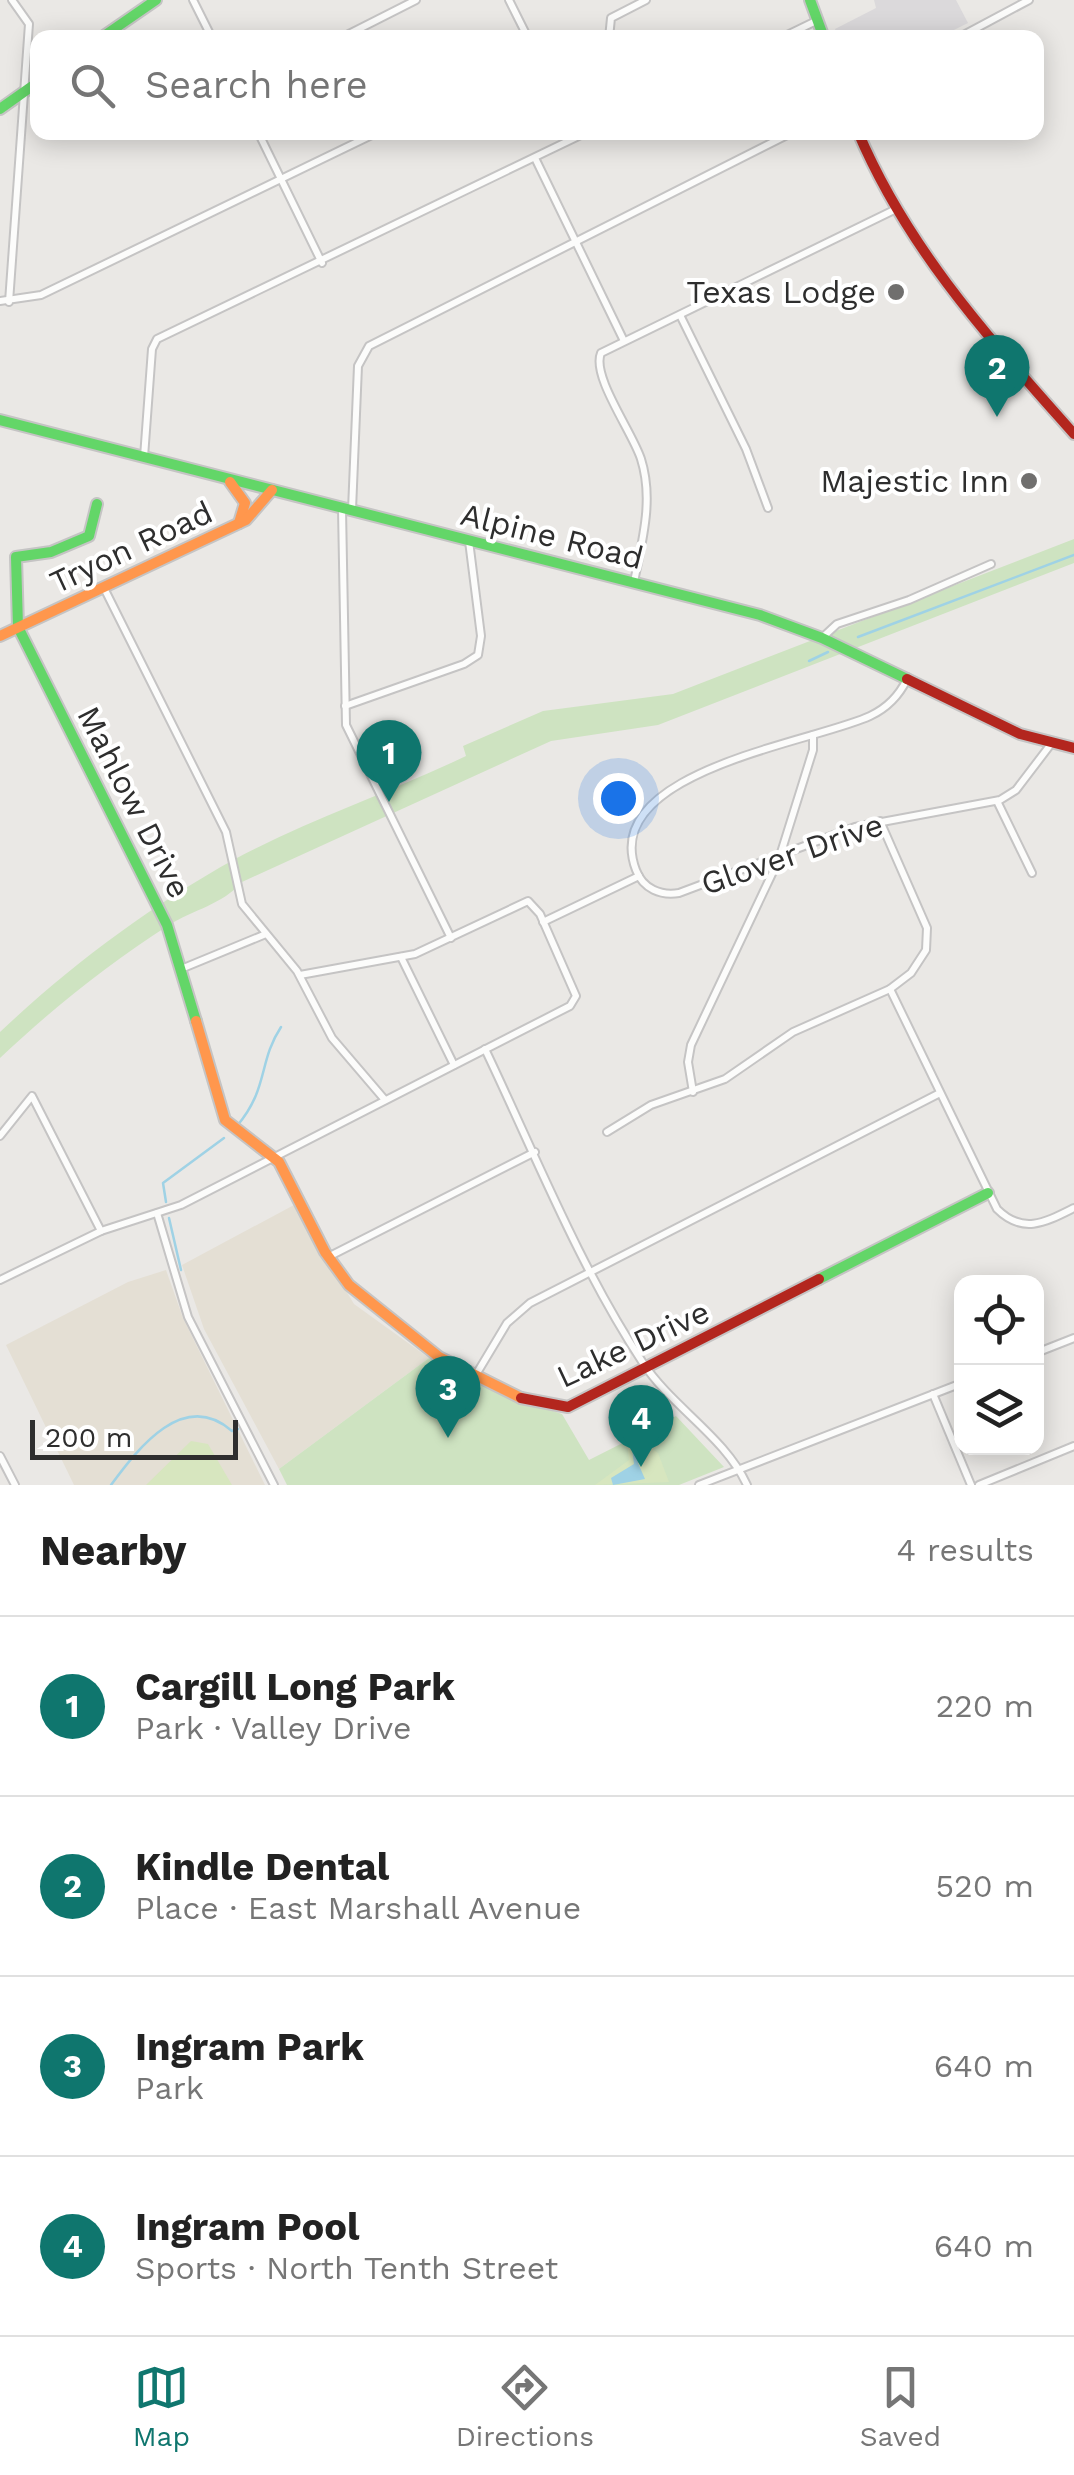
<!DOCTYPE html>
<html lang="en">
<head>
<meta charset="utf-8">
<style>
  :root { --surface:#fff; --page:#f6f6f6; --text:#222; --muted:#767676; --line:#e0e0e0; --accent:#0f766e }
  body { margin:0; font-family:"Work Sans",sans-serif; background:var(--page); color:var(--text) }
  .controls { position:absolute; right:30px; bottom:30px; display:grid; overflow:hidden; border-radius:20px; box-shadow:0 5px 25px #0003 }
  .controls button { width:90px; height:90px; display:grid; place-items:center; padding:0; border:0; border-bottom:2px solid var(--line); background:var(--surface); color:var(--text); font:50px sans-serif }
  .scale { position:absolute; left:30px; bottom:25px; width:208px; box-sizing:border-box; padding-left:10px; border:5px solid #2e2e2e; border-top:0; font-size:28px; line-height:35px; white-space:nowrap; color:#2e2e2e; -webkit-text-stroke:8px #fff; paint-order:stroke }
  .you { position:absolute; left:618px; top:798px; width:35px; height:35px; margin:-25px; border:8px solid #fff; border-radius:50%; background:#1a73e8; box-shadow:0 0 0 15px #1a73e833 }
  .badge { display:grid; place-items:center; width:65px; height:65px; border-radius:50%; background:var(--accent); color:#fff; font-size:32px; font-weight:700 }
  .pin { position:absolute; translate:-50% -82px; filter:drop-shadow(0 2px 5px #0008) }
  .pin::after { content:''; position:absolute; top:52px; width:35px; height:30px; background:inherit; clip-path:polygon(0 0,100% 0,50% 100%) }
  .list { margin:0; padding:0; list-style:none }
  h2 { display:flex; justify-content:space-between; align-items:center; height:130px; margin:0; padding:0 40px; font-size:42px }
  h2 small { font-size:32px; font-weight:400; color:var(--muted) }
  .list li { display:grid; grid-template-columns:65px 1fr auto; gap:30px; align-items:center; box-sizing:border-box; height:180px; padding:0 40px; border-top:2px solid var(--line) }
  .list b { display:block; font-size:38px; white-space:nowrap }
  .list p { margin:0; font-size:32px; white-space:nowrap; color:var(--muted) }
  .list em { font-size:32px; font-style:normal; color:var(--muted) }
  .icon { flex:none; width:55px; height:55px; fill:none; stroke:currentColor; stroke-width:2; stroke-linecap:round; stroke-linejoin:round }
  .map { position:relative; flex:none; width:1074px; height:1485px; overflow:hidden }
  .search { position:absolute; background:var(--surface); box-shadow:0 5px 25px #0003; left:30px; right:30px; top:30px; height:110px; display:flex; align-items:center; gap:25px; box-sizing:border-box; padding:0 35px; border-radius:20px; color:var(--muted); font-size:38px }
  .sheet { height:850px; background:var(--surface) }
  nav { display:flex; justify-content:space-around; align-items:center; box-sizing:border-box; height:140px; border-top:2px solid var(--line); background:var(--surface); font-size:28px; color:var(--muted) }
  nav a { display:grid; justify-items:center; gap:5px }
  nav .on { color:var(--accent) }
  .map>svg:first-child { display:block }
  .industrial { fill:#dbd9db }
  .education { fill:#e4dfd4 }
  .green { fill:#cee3c1 }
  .pitch { fill:#d7e6bf }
  .water { fill:#9fd2e5 }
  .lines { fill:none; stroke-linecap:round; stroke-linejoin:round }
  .stream { stroke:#9fd2e5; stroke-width:2.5 }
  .street-casing { stroke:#c5c4c4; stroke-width:10 }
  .fast-casing { stroke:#c5c4c4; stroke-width:14 }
  .slow-casing { stroke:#c5c4c4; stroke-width:14 }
  .jam-casing { stroke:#c5c4c4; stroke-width:14 }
  .street { stroke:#fcfcfb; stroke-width:6 }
  .fast { stroke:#63d668; stroke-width:10 }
  .slow { stroke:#ff974d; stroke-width:10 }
  .jam { stroke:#b3261e; stroke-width:10 }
  .poi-dot { fill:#706f6e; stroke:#fff; stroke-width:4 }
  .labels { text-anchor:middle; stroke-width:8; stroke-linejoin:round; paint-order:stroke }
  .poi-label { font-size:32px; fill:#2e2e2e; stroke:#fff; text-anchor:end }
  .street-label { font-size:32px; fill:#2e2e2e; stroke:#fff }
</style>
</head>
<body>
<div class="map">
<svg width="1074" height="1485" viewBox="0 0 1074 1485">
  <rect width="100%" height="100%" fill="#eae8e5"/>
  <polygon class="industrial" points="874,0 956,0 968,23 940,37 838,37 835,29 876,8"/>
  <g class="education">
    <polygon points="294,1205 354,1304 429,1358 279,1469 204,1329 182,1265"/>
    <polygon points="166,1270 183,1318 265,1485 74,1485 6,1345 128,1282"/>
  </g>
  <g class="green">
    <path d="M 1074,539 L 1074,563 L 658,725 L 551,741 L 242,882 C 223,904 193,910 169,925 C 108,964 53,1008 0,1058 L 0,1032 C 70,966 150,906 235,859 C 308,820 391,792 466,756 L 463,746 L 543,711 L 673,694 Z"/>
    <polygon points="429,1358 495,1392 562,1414 589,1460 676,1416 724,1467 679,1485 287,1485 279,1469"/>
  </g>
  <g class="pitch">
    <polygon points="637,1438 658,1453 669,1482 595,1485 629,1460 627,1442"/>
    <polygon points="191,1441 208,1444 232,1485 146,1485"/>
  </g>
  <polygon class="water" points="632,1449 648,1454 638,1463 645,1479 613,1485 611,1478 634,1464"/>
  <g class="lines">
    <g class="stream">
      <polyline points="858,637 1074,555"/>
      <polyline points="809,661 828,652"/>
      <path d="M 237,1126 C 269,1088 258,1062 281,1027"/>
      <polyline points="166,1202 163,1183 224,1138"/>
      <polyline points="169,1218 181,1270"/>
      <path d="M 111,1485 C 139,1447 184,1389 232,1431 L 238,1429"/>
    </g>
    <defs>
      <g id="street">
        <polyline points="193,0 212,38"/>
        <polyline points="509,0 528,38"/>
        <polyline points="341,38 416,0"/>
        <polyline points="609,38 611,18 646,0"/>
        <polyline points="781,38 816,21"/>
        <polyline points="958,38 1029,0"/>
        <polyline points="258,132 322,263"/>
        <polyline points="535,158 624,341"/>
        <polyline points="0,301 41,295 378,132"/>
        <polyline points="9,302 29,24 12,0"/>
        <polyline points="680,315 746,449 768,508"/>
        <polyline points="144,457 152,349 157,339 587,132"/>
        <polyline points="342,509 346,725 451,938"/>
        <polyline points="352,510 358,366 369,346 793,132"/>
        <path d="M 634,582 C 642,541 654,500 641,459 C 633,433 591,376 601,353 L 892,211"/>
        <polyline points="104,588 226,832 242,904 297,971 332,1038 385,1100"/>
        <polyline points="823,637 837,624 909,600 991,564"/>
        <path d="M 907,679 C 899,696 887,708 870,716 C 815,742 598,771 636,870 C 643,889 661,896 679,893 L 855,827 L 1000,800 L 1016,790 L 1051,744"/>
        <polyline points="345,706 464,664 478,655 481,636 469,541"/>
        <polyline points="997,801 1032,873"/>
        <polyline points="543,922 639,876"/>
        <polyline points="401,957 454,1065"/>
        <polyline points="181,969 266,934"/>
        <path d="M 890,989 L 997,1209 C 1023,1235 1046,1222 1074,1208"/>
        <path d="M 485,1049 C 535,1154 579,1266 643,1363 C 672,1407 725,1437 747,1485"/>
        <polyline points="693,1092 688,1062 691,1045 779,859 813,750 813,735"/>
        <polyline points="607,1132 651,1105 725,1079 793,1032 890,989 911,973 926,950 927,928 880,821"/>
        <polyline points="0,1136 32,1096 101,1231"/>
        <polyline points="157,1213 188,1317 274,1485"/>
        <polyline points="328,1257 535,1152"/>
        <polyline points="0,1280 101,1231 181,1205 570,1006 576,996 540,914 528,901 415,954 300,975"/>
        <polyline points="1036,1353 1074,1338"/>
        <polyline points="474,1378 507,1323 530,1303 940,1093"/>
        <polyline points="933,1394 971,1485"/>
        <polyline points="0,1456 15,1485"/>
        <polyline points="699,1485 962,1383"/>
        <polyline points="979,1485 1074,1446"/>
      </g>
      <g id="fast">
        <polyline points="810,0 824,38"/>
        <polyline points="101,38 156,0"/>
        <polyline points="0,109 38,82"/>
        <polyline points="0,420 760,615 822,638 907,679"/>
        <polyline points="97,504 89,536 51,552 16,557 18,627 167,925 196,1021"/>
        <polyline points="819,1279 988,1193"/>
      </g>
      <g id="slow">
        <polyline points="230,482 245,503 239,523"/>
        <polyline points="0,636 246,520 272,490"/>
        <polyline points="196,1021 225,1120 279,1162 325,1252 349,1285 439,1357 521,1398"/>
      </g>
      <g id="jam">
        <path d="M 858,132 C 908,250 990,339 1074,434"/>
        <polyline points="907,679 1020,734 1074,748"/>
        <polyline points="521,1398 568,1407 819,1279"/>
      </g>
    </defs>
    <use href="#street" class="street-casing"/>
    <use href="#fast" class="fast-casing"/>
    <use href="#slow" class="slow-casing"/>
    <use href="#jam" class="jam-casing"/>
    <use href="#street" class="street"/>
    <use href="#fast" class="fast"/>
    <use href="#slow" class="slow"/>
    <use href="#jam" class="jam"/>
  </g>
  <g class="poi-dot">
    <circle cx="896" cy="292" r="10"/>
    <circle cx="1029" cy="481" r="10"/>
  </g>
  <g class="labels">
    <g class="poi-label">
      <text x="876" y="303">Texas Lodge</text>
      <text x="1009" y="492">Majestic Inn</text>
    </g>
    <g class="street-label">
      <text transform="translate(552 536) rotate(14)" y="11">Alpine Road</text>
      <text transform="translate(131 547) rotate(-25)" y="11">Tryon Road</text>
      <text transform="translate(134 802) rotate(63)" y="11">Mahlow Drive</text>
      <text transform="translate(792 854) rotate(-19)" y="11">Glover Drive</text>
      <text transform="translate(633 1344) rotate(-25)" y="11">Lake Drive</text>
    </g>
  </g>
</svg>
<div class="controls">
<button><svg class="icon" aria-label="locate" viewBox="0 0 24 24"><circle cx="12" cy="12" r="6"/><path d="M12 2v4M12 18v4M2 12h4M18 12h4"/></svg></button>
<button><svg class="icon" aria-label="layers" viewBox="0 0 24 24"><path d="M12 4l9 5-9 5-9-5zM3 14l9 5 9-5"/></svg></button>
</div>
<div class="scale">200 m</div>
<div class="you"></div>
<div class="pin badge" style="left:389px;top:802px">1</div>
<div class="pin badge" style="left:997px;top:417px">2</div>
<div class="pin badge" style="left:448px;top:1438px">3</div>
<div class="pin badge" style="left:641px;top:1467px">4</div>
<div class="search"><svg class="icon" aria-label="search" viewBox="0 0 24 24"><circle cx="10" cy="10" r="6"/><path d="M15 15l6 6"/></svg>Search here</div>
</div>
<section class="sheet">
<h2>Nearby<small>4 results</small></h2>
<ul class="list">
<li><span class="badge">1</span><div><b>Cargill Long Park</b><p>Park · Valley Drive</p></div><em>220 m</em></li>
<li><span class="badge">2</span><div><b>Kindle Dental</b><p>Place · East Marshall Avenue</p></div><em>520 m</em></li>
<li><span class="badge">3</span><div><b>Ingram Park</b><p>Park</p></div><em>640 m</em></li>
<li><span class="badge">4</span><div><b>Ingram Pool</b><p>Sports · North Tenth Street</p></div><em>640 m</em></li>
</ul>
</section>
<nav>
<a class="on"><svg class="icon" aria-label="map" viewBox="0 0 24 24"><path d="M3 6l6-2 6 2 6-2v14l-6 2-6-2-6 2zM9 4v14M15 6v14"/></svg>Map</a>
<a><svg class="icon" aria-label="directions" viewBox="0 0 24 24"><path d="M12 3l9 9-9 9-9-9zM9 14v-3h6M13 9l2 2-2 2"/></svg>Directions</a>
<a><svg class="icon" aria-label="saved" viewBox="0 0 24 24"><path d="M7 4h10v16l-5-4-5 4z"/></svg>Saved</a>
</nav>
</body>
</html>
